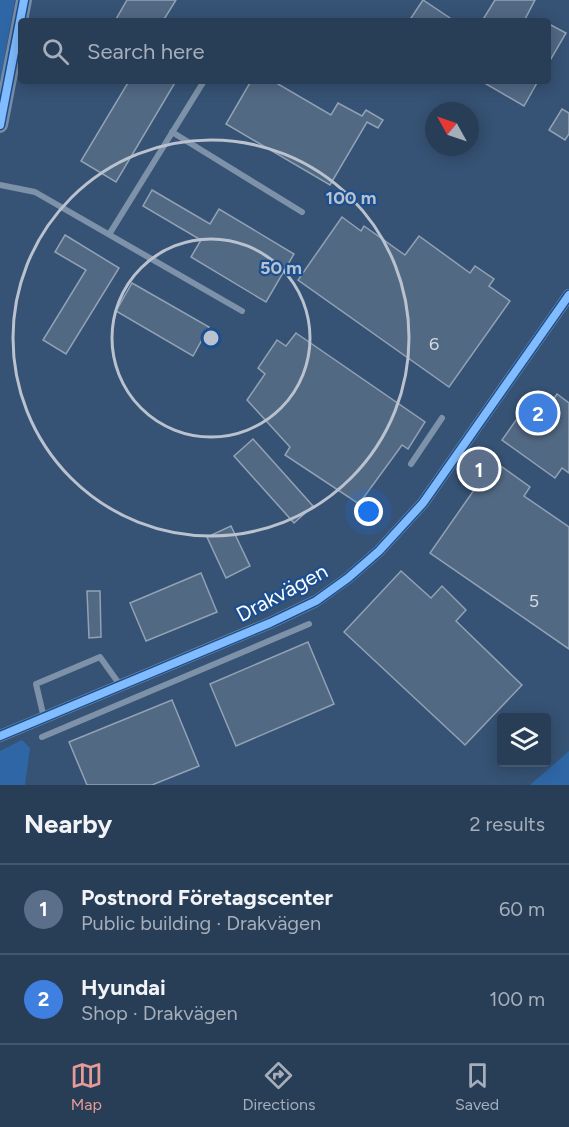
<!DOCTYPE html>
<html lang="en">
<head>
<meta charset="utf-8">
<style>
  :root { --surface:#283e57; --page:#30455d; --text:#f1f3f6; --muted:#a5aeba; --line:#44576d; --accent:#e69b98 }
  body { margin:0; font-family:Figtree,sans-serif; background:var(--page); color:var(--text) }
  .controls { position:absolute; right:18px; bottom:18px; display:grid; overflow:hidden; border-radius:6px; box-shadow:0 3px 15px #0003 }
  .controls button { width:54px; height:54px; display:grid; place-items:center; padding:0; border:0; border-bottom:2px solid var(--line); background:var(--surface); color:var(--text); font:30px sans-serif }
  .compass { position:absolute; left:425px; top:102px; width:54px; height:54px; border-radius:50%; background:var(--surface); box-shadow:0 3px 15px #0003; rotate:310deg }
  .you { position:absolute; left:369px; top:512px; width:21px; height:21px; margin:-15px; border:4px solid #fff; border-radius:50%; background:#1a73e8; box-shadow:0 0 0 9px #1a73e833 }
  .badge { display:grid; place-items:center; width:39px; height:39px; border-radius:50%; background:var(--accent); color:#fff; font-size:20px; font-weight:700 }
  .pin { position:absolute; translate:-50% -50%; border:3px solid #fff; box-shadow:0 2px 6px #0006 }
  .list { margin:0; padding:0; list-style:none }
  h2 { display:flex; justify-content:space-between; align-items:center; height:78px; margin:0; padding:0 24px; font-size:26px }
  h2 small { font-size:20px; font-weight:400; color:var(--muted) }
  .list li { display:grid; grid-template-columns:39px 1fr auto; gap:18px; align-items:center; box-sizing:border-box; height:90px; padding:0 24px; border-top:2px solid var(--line) }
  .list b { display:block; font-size:22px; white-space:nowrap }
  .list p { margin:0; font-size:20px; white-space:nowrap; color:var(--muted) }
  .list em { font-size:20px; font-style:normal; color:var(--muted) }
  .icon { flex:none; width:33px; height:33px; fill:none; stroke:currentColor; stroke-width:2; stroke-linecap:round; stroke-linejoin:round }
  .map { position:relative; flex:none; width:569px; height:785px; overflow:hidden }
  .search { position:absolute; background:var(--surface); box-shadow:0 3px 15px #0003; left:18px; right:18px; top:18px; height:66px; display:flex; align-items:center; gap:15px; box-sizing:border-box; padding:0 21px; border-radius:6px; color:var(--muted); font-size:22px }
  .sheet { height:258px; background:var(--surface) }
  nav { display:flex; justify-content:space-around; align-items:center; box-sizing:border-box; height:84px; border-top:2px solid var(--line); background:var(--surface); font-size:16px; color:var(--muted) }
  nav a { display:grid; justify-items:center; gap:3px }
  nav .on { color:var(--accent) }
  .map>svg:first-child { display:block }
  .green { fill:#2f66a5 }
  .building { fill:#526984; stroke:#92a2b6; stroke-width:1.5 }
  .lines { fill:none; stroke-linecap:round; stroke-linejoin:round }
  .lane { stroke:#7d92a8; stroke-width:6 }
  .street { stroke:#7d92a8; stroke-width:12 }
  .secondary { stroke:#798da4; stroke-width:16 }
  .cycleway-casing { stroke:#1b4f8f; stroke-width:11 }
  .cycleway { stroke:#80bcff; stroke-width:8 }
  .ring { fill:none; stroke:#b9c2ce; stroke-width:3 }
  .labels { text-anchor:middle; stroke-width:4.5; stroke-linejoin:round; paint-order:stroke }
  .number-label { font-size:18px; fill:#d4dae0 }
  .street-label { font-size:21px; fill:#fff; stroke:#1b4f8f }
  .centre { fill:#b9c2ce; stroke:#1b4f8f; stroke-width:3 }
  .ring-label { font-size:18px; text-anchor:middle; font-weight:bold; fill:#b9c2ce; stroke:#1b4f8f; stroke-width:4.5; stroke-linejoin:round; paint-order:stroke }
</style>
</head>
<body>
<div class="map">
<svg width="569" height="785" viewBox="0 0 569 785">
  <rect width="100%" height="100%" fill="#365274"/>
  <g class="green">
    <polygon points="0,0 15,0 0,82"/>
    <polygon points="22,740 30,748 25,785 0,785 0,751"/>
    <polygon points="569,751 569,785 530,785"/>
  </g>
  <g class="building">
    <polygon points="127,0 176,0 163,21 115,21"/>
    <polygon points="423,0 453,20 452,21 409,21"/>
    <polygon points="495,0 535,0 524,21 482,21"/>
    <polygon points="549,24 566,33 548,64 548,26"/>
    <polygon points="129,81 176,81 116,182 81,161"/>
    <polygon points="251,81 273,81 331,115 338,103 362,116 366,110 383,120 378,128 367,122 330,185 226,124"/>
    <polygon points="481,81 538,81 524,106"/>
    <polygon points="562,109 569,113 569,134 565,140 549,130"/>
    <polygon points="152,190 210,224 219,209 294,254 266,302 191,257 201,240 143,206"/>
    <polygon points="342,217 361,231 364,226 405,255 419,236 470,273 475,266 494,279 489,286 510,301 449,387 298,280"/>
    <polygon points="65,235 119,268 66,354 43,340 86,270 55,252"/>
    <polygon points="132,283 209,327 193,356 116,311"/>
    <polygon points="296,333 425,422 408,449 402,445 359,504 285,455 290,447 247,400 265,374 258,368 277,340 286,346"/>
    <polygon points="536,392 551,403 557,394 569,403 569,473 562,468 555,478 502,440"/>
    <polygon points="253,439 313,506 294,523 234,456"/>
    <polygon points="487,456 530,487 524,496 569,527 569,649 430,553 488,470"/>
    <polygon points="231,526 250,566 226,578 207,537"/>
    <polygon points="401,571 431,598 442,586 466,610 456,621 522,685 465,745 344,632"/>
    <polygon points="201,573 217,612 146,641 130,603"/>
    <polygon points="87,591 100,591 101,637 89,638"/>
    <polygon points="308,642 334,704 236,746 210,684"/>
    <polygon points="172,700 199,766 152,785 87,785 69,742"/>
  </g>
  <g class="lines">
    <g class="lane">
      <polyline points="172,132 302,212"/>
      <polyline points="0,185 35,192 242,311"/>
      <polyline points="110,233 204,81"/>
      <polyline points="411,464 442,418"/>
      <polyline points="44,718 36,684 100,657 120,685"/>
      <polyline points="42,737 309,624"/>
    </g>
    <polyline class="street" points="0,736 270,623 316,601 348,578 379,551 423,503 569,295"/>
    <polyline class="secondary" points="0,125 24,0"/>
    <defs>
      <g id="cycleway">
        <polyline points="0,125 24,0"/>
        <polyline points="0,736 270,623 316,601 348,578 379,551 423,503 569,295"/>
      </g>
    </defs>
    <use href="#cycleway" class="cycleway-casing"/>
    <use href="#cycleway" class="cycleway"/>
  </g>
  <g class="ring">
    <circle cx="211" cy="338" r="99"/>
    <circle cx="211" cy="338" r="198"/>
  </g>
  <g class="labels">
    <g class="number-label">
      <text x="434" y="350">6</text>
      <text x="534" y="607">5</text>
    </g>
    <g class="street-label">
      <text transform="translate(282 593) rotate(-28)" y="7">Drakvägen</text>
    </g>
  </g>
  <circle cx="211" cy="338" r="9" class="centre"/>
  <g class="ring-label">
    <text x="351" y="204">100 m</text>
    <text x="281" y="274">50 m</text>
  </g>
</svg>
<div class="controls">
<button><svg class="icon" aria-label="layers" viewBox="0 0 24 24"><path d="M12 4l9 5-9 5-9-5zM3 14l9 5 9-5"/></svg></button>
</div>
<svg class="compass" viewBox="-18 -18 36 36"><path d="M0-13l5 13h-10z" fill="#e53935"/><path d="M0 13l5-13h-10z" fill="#a5aeba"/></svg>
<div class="you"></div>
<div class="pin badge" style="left:479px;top:469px;background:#5c6f8a">1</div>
<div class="pin badge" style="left:538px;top:413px;background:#3f7fe0">2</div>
<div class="search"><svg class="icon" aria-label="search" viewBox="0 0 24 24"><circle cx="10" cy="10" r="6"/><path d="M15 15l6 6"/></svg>Search here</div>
</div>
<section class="sheet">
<h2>Nearby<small>2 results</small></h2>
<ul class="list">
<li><span class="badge" style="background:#5c6f8a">1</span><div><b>Postnord Företagscenter</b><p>Public building · Drakvägen</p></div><em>60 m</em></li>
<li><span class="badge" style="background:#3f7fe0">2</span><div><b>Hyundai</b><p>Shop · Drakvägen</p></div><em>100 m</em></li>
</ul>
</section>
<nav>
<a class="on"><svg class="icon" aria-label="map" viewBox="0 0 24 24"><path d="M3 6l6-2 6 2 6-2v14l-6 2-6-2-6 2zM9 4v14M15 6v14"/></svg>Map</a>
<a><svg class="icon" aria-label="directions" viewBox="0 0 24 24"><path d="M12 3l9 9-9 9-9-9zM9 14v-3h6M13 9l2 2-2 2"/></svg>Directions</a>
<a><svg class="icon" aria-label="saved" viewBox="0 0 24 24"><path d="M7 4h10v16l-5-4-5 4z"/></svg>Saved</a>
</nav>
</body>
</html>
